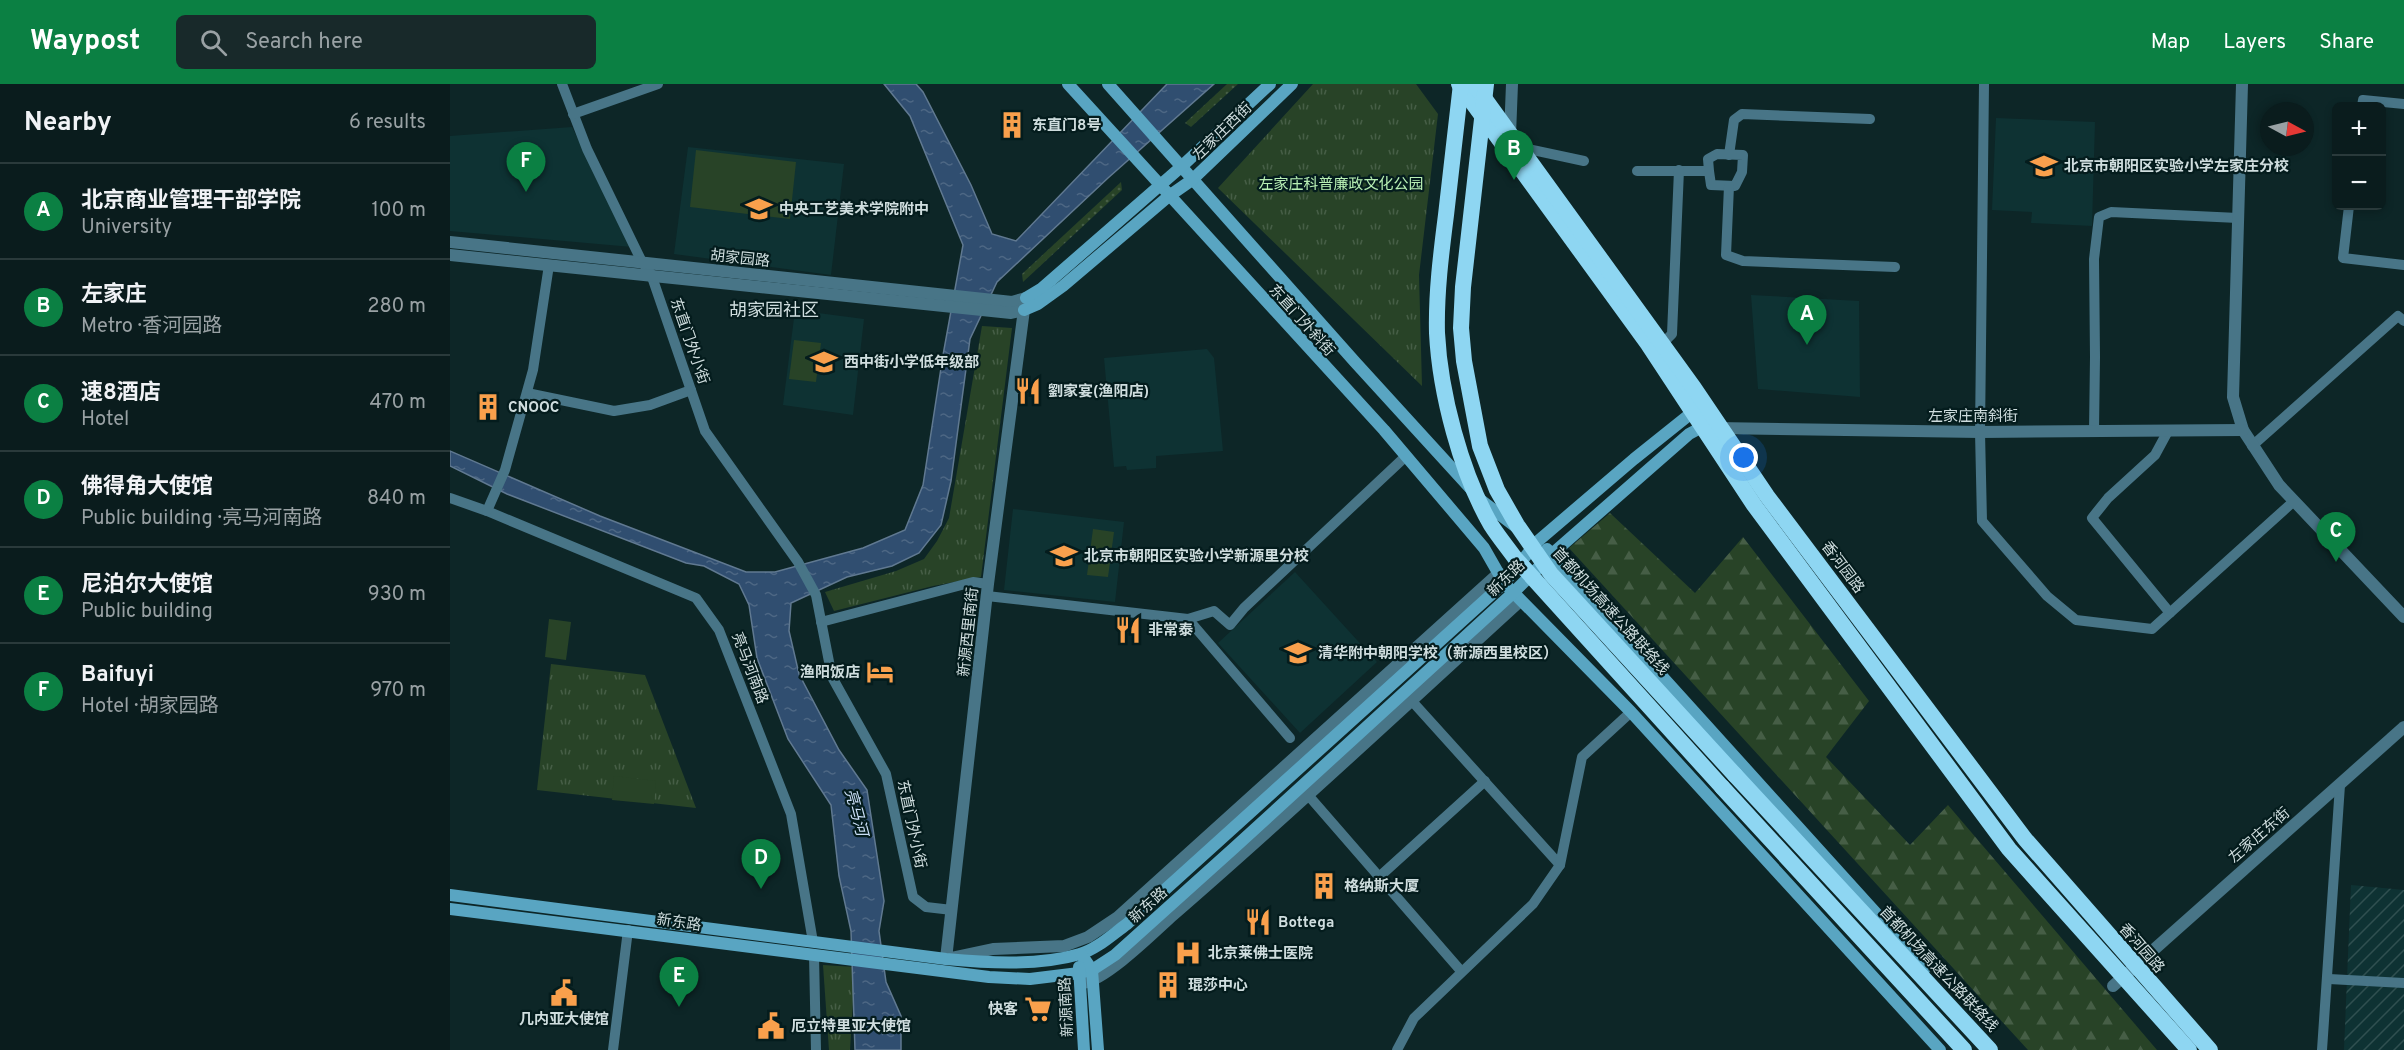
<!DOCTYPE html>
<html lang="en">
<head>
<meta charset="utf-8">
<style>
  :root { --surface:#0a1c1d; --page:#18292a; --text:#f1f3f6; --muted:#99a1a4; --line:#2a3a3b; --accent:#0b8043 }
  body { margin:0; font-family:Overpass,"Noto Sans SC",sans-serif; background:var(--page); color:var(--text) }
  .controls { position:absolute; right:18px; top:18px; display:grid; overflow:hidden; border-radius:9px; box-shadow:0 3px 9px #0003 }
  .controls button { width:54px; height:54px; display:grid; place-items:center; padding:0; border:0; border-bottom:2px solid var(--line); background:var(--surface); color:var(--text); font:30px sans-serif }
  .compass { position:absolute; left:1810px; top:18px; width:54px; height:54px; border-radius:50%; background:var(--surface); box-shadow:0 3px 9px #0003; rotate:97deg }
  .you { position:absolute; left:1294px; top:374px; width:21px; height:21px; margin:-15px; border:4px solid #fff; border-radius:50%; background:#1a73e8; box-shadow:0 0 0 9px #1a73e833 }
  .badge { display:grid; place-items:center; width:39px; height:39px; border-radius:50%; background:var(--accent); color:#fff; font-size:20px; font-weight:700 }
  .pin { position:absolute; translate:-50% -50px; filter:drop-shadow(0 2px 3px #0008) }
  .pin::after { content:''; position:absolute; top:32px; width:21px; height:18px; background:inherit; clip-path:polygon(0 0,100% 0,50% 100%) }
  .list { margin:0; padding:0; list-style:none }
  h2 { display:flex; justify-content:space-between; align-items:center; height:78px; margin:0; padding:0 24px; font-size:26px }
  h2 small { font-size:20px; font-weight:400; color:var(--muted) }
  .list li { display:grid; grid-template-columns:39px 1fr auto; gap:18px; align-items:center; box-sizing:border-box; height:96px; padding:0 24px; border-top:2px solid var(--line) }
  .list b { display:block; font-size:22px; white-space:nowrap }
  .list p { margin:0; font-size:20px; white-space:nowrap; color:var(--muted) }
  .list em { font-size:20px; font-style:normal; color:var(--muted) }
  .icon { flex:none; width:33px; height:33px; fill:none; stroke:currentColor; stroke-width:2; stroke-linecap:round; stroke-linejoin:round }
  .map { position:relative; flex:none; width:1954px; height:966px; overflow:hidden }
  header { display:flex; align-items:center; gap:36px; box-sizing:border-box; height:84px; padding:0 30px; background:var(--accent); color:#fff }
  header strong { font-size:28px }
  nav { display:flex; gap:33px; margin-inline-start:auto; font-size:21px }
  .search { width:420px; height:54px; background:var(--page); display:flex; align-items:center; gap:15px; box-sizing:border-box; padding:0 21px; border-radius:9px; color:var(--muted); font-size:22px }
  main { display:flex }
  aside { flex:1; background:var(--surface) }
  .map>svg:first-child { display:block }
  .built { fill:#0e3233 }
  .industrial { fill:url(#industrial-furrows) }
  .grass { fill:url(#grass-dots) }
  .forest { fill:url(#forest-firs) }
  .park { fill:url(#park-tufts) }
  .pitch { fill:#284327 }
  .water { fill:url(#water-ripples); stroke:#607991; stroke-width:1.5 }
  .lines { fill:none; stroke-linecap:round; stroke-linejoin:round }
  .minor { stroke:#487587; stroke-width:10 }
  .tertiary { stroke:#487587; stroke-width:12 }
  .secondary { stroke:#59a5c2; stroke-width:12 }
  .trunk { stroke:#8ed6f2; stroke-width:16 }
  .trunk-bridge { stroke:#8ed6f2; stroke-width:16 }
  .labels { text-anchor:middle; stroke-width:4.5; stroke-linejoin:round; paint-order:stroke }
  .poi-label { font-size:15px; font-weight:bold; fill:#cfddde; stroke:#041c1d; text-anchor:start }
  .street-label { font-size:15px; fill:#cfddde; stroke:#041c1d }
  .park-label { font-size:15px; fill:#b8efb4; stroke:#041c1d }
  .water-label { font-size:16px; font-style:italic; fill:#cbdff7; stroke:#041c1d }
  .quarter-label { font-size:18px; fill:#cfddde; stroke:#041c1d }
</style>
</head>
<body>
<header>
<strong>Waypost</strong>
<div class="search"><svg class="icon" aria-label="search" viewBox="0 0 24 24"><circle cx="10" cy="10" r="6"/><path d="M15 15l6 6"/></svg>Search here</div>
<nav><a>Map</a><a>Layers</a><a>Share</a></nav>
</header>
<main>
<aside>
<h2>Nearby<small>6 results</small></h2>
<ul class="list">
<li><span class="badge">A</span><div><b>北京商业管理干部学院</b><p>University</p></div><em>100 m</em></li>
<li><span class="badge">B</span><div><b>左家庄</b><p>Metro · 香河园路</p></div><em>280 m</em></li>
<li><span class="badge">C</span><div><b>速8酒店</b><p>Hotel</p></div><em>470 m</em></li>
<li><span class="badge">D</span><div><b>佛得角大使馆</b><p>Public building · 亮马河南路</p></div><em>840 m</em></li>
<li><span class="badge">E</span><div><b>尼泊尔大使馆</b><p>Public building</p></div><em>930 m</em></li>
<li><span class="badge">F</span><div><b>Baifuyi</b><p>Hotel · 胡家园路</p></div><em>970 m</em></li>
</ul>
</aside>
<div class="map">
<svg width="1954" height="966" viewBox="0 0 1954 966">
  <defs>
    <pattern id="industrial-furrows" width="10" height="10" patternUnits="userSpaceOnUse" patternTransform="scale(1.5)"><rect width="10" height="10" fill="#0e3233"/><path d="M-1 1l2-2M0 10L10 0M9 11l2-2" fill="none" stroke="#304f50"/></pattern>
    <pattern id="grass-dots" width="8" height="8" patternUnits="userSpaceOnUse" patternTransform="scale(1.5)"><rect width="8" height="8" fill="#284327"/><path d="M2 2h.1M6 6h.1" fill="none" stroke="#465e46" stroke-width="1.8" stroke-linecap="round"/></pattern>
    <pattern id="forest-firs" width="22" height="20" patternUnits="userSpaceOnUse" patternTransform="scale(1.5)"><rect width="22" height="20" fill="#284327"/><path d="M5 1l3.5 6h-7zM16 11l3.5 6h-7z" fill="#465e46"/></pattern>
    <pattern id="park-tufts" width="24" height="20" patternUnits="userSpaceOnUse" patternTransform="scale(1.5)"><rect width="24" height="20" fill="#284327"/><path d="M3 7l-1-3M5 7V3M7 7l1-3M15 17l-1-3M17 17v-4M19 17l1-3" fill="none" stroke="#465e46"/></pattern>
    <pattern id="water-ripples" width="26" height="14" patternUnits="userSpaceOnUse" patternTransform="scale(1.5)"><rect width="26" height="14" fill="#304e70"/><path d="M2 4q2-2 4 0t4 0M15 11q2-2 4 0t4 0" fill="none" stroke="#4d6784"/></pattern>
  </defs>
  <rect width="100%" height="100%" fill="#0d2627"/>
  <g class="built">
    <polygon points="1546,34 1645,38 1642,142 1581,139 1582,128 1542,126"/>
    <polygon points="122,43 182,163 0,147 0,52"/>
    <polygon points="238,63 394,80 381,191 224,170"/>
    <polygon points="1301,211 1409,217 1410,313 1308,305"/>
    <polygon points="345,226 414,235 403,331 333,321"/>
    <polygon points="757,265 764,274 773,367 706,372 706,384 677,386 676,382 664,383 654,274"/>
    <polygon points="563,425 674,438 665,518 554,506"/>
    <polygon points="845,488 927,578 850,649 768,559"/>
  </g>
  <polygon class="industrial" points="1901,801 1954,806 1954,966 1894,966"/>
  <g class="grass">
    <polygon points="777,0 788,0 741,43 735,39"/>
    <polygon points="671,98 672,106 573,198 572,190"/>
  </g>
  <polygon class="forest" points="1160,429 1245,509 1293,453 1419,617 1376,673 1460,761 1498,721 1707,966 1578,966 1119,464"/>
  <g class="park">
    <polygon points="863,0 966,0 988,30 969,191 972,302 768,104"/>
    <polygon points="532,242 562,244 531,493 483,502 384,527 375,508 446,487 474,475 487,457 499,434"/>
    <polygon points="101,580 195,591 246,724 87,706"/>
    <polygon points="373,881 405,883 400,966 379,966"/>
  </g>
  <g class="pitch">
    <polygon points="246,66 346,78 340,135 240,123"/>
    <polygon points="344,256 371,259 366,298 339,295"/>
    <polygon points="643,445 664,448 658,493 637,491"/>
    <polygon points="99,535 121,538 116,576 95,573"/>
    <polygon points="164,692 206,697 204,720 162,716"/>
  </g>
  <polygon class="water" points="434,0 466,0 473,8 521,101 542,150 566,157 717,0 764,0 658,94 547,198 520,255 501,397 491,441 469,469 442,482 397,493 341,519 339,547 349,590 389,666 417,706 434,817 429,847 436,898 451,932 451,966 405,966 401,847 389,792 381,721 338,655 307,574 299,521 289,500 254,482 236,479 57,410 0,382 0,367 150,432 296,488 325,488 413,464 455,446 473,401 493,271 513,161 460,32"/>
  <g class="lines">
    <g class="minor">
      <polyline points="112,0 137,65 192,178 201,190 255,347 348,478 366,511 382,593 436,690 463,813 476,823 502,826"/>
      <polyline points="1534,0 1530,348 1532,437 1597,512 1626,536 1702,545 1844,417"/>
      <polyline points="1912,22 1913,16 1954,20"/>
      <polyline points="123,30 208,0"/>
      <polyline points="1069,63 1134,77"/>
      <polyline points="1279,71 1284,36 1292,30 1420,35"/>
      <polyline points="1187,87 1259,87 1261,101 1285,102 1292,88 1293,71 1267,70 1258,75 1259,87"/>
      <polyline points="1279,102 1276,171 1293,177 1445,183"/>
      <polyline points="1899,122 1893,174 1954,181"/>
      <polyline points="1212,260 1222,250 1229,86"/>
      <polyline points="77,309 164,327 200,321 241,306"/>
      <polyline points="1644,347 1645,273 1644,175 1649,133 1661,128 1788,134"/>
      <polyline points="1718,347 1705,371 1658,414 1642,434 1720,529"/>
      <polyline points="1802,362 1948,232 1954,237"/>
      <polyline points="0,414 37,427 246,514 269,546 341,730 363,858"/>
      <polyline points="37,427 55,386 83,286 99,181"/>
      <polyline points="537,512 738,535 764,527 780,541 794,524 956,372"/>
      <polyline points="738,535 840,654"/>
      <polyline points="371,538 523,498 538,500"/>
      <polyline points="961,616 1110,781"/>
      <polyline points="858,711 1011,887"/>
      <polyline points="929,793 1035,697"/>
      <polyline points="364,871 366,966"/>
      <polyline points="1879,895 1954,899"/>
      <polyline points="163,966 178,846"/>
      <polyline points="947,966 964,934 1083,820 1110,781 1132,673 1181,628"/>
      <polyline points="1872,966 1890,701"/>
    </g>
    <g class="tertiary">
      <polyline points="1792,0 1783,313 1793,346 1829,401 1954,533"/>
      <polyline points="1060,51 1062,0"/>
      <polyline points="0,158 562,218 576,214"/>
      <polyline points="0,171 561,229 574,226"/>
      <polyline points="575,218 538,500 496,875 543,865 614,862 638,853 668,833 1049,489"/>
      <polyline points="1265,344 1530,348 1793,346"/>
      <path d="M 633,899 C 657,895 704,848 723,831 C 841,729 955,622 1070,517"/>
      <polyline points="1663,902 1954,643"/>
    </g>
    <g class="secondary">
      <polyline points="618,0 934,346 1034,464 1054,499 1181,628 1490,966"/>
      <polyline points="658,0 905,278 1020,404"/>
      <polyline points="576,214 591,205 731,83 820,0"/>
      <polyline points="574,226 588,220 613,202 719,112 742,96 842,0"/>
      <polyline points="1032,417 1066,443"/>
      <polyline points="1097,465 1463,870 1474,886"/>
      <path d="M 0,811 L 496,875 C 538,879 589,882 630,870 C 647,865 663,850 677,840 L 1054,499 L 1088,457 L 1184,375 L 1249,323"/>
      <polyline points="0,825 539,893 580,895 629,889 642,886 665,871 784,764 1063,509 1102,470 1239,350 1252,343"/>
      <polyline points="631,870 642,886 648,966"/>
      <polyline points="629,883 634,966"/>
    </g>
    <g class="trunk">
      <polyline points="1009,0 1198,260 1304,421 1559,765 1739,966"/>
      <polyline points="1024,0 1244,304 1317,412 1575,755 1760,966"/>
      <polyline points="1285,691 1540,966"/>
      <polyline points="1272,703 1514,966"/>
    </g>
    <g class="trunk-bridge">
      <path d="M 1011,0 C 1006,44 1001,87 996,131 C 991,170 986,210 987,249 C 990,309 1011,389 1041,441 C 1048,452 1057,463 1065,474 L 1272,703"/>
      <polyline points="1036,0 1013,203 1011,244 1014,277 1030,362 1047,406 1067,441 1101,490 1285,691"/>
    </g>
  </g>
  <defs>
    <symbol id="building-bare" viewBox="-9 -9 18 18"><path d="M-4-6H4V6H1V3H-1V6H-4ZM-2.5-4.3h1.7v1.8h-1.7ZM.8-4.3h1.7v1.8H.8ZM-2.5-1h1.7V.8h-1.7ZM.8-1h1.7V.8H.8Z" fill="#f9a04c" stroke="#041c1d" stroke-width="2.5" paint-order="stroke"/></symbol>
    <symbol id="school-bare" viewBox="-9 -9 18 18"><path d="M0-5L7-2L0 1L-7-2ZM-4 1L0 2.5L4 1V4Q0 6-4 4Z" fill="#f9a04c" stroke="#041c1d" stroke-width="2.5" paint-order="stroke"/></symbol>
    <symbol id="restaurant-bare" viewBox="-9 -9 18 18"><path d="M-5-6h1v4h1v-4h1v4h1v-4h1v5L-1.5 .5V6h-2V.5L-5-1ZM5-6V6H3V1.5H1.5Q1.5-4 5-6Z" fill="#f9a04c" stroke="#041c1d" stroke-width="2.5" paint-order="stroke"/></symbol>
    <symbol id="hotel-bare" viewBox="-9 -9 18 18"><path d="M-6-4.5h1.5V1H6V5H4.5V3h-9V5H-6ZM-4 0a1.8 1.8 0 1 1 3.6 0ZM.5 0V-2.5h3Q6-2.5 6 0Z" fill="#f9a04c" stroke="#041c1d" stroke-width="2.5" paint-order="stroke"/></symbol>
    <symbol id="hospital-bare" viewBox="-9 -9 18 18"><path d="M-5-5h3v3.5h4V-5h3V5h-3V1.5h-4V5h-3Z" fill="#f9a04c" stroke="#041c1d" stroke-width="2.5" paint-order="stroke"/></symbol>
    <symbol id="civic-bare" viewBox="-9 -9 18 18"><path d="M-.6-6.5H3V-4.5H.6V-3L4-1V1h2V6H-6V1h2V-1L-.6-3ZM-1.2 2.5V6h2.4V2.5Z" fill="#f9a04c" stroke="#041c1d" stroke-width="2.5" paint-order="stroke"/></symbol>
    <symbol id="supermarket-bare" viewBox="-9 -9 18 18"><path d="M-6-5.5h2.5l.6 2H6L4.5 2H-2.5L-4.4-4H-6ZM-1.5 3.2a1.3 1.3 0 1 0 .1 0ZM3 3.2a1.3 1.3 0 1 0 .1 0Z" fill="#f9a04c" stroke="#041c1d" stroke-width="2.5" paint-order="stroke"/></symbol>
  </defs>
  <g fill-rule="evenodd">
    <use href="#building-bare" x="543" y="22" width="38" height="38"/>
    <use href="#school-bare" x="1575" y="63" width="38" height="38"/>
    <use href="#school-bare" x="290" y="106" width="38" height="38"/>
    <use href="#school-bare" x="355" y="259" width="38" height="38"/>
    <use href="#restaurant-bare" x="559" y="288" width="38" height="38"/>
    <use href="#building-bare" x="19" y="304" width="38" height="38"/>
    <use href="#school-bare" x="595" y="453" width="38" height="38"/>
    <use href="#restaurant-bare" x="659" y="527" width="38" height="38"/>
    <use href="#school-bare" x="829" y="550" width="38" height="38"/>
    <use href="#hotel-bare" x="411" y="569" width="38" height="38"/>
    <use href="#building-bare" x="855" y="783" width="38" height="38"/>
    <use href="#restaurant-bare" x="789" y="819" width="38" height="38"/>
    <use href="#hospital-bare" x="719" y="850" width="38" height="38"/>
    <use href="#building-bare" x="699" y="882" width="38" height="38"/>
    <use href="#civic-bare" x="95" y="890" width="38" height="38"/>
    <use href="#supermarket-bare" x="569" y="906" width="38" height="38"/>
    <use href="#civic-bare" x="302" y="923" width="38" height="38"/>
  </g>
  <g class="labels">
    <g class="poi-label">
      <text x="582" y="46">东直门8号</text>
      <text x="1614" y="87">北京市朝阳区实验小学左家庄分校</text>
      <text x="329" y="130">中央工艺美术学院附中</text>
      <text x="394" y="283">西中街小学低年级部</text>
      <text x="598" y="312">劉家宴(渔阳店)</text>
      <text x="58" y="328">CNOOC</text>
      <text x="634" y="477">北京市朝阳区实验小学新源里分校</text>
      <text x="698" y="551">非常泰</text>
      <text x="868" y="574">清华附中朝阳学校（新源西里校区）</text>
      <text x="410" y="593" text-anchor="end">渔阳饭店</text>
      <text x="894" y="807">格纳斯大厦</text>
      <text x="828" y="843">Bottega</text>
      <text x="758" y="874">北京莱佛士医院</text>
      <text x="738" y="906">琨莎中心</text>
      <text x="568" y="930" text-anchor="end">快客</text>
      <text x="114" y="940" text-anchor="middle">几内亚大使馆</text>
      <text x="341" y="947">厄立特里亚大使馆</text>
    </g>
    <g class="street-label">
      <text transform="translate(772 47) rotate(-44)" y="5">左家庄西街</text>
      <text transform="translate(290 174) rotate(6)" y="5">胡家园路</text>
      <text transform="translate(852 236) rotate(48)" y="5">东直门外斜街</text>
      <text transform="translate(240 257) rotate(71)" y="5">东直门外小街</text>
      <text x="1523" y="337">左家庄南斜街</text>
      <text transform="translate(1393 483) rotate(53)" y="5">香河园路</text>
      <text transform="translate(1056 494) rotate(-44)" y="5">新东路</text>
      <text transform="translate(1161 527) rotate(48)" y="5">首都机场高速公路联络线</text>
      <text transform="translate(518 548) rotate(-84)" y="5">新源西里南街</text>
      <text transform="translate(300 584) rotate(69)" y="5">亮马河南路</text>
      <text transform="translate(462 740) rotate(78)" y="5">东直门外小街</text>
      <text transform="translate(1809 751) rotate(-41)" y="5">左家庄东街</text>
      <text transform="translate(698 821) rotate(-42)" y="5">新东路</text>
      <text transform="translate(229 838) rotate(8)" y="5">新东路</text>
      <text transform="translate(1692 864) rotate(49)" y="5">香河园路</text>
      <text transform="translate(1489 885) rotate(47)" y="5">首都机场高速公路联络线</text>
      <text transform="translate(616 923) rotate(-93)" y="5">新源南路</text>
    </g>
    <g class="park-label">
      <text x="891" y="105">左家庄科普廉政文化公园</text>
    </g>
    <g class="water-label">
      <text transform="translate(407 728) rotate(75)" y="6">亮马河</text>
    </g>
    <g class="quarter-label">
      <text x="324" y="232">胡家园社区</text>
    </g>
  </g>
</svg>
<div class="controls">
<button>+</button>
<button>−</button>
</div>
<svg class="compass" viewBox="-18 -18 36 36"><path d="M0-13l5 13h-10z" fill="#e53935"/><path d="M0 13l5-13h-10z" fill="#99a1a4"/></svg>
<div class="you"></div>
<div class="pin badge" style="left:1357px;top:261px">A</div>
<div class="pin badge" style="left:1064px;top:96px">B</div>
<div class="pin badge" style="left:1886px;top:478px">C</div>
<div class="pin badge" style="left:311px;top:805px">D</div>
<div class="pin badge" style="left:229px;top:923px">E</div>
<div class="pin badge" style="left:76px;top:108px">F</div>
</div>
</main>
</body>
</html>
